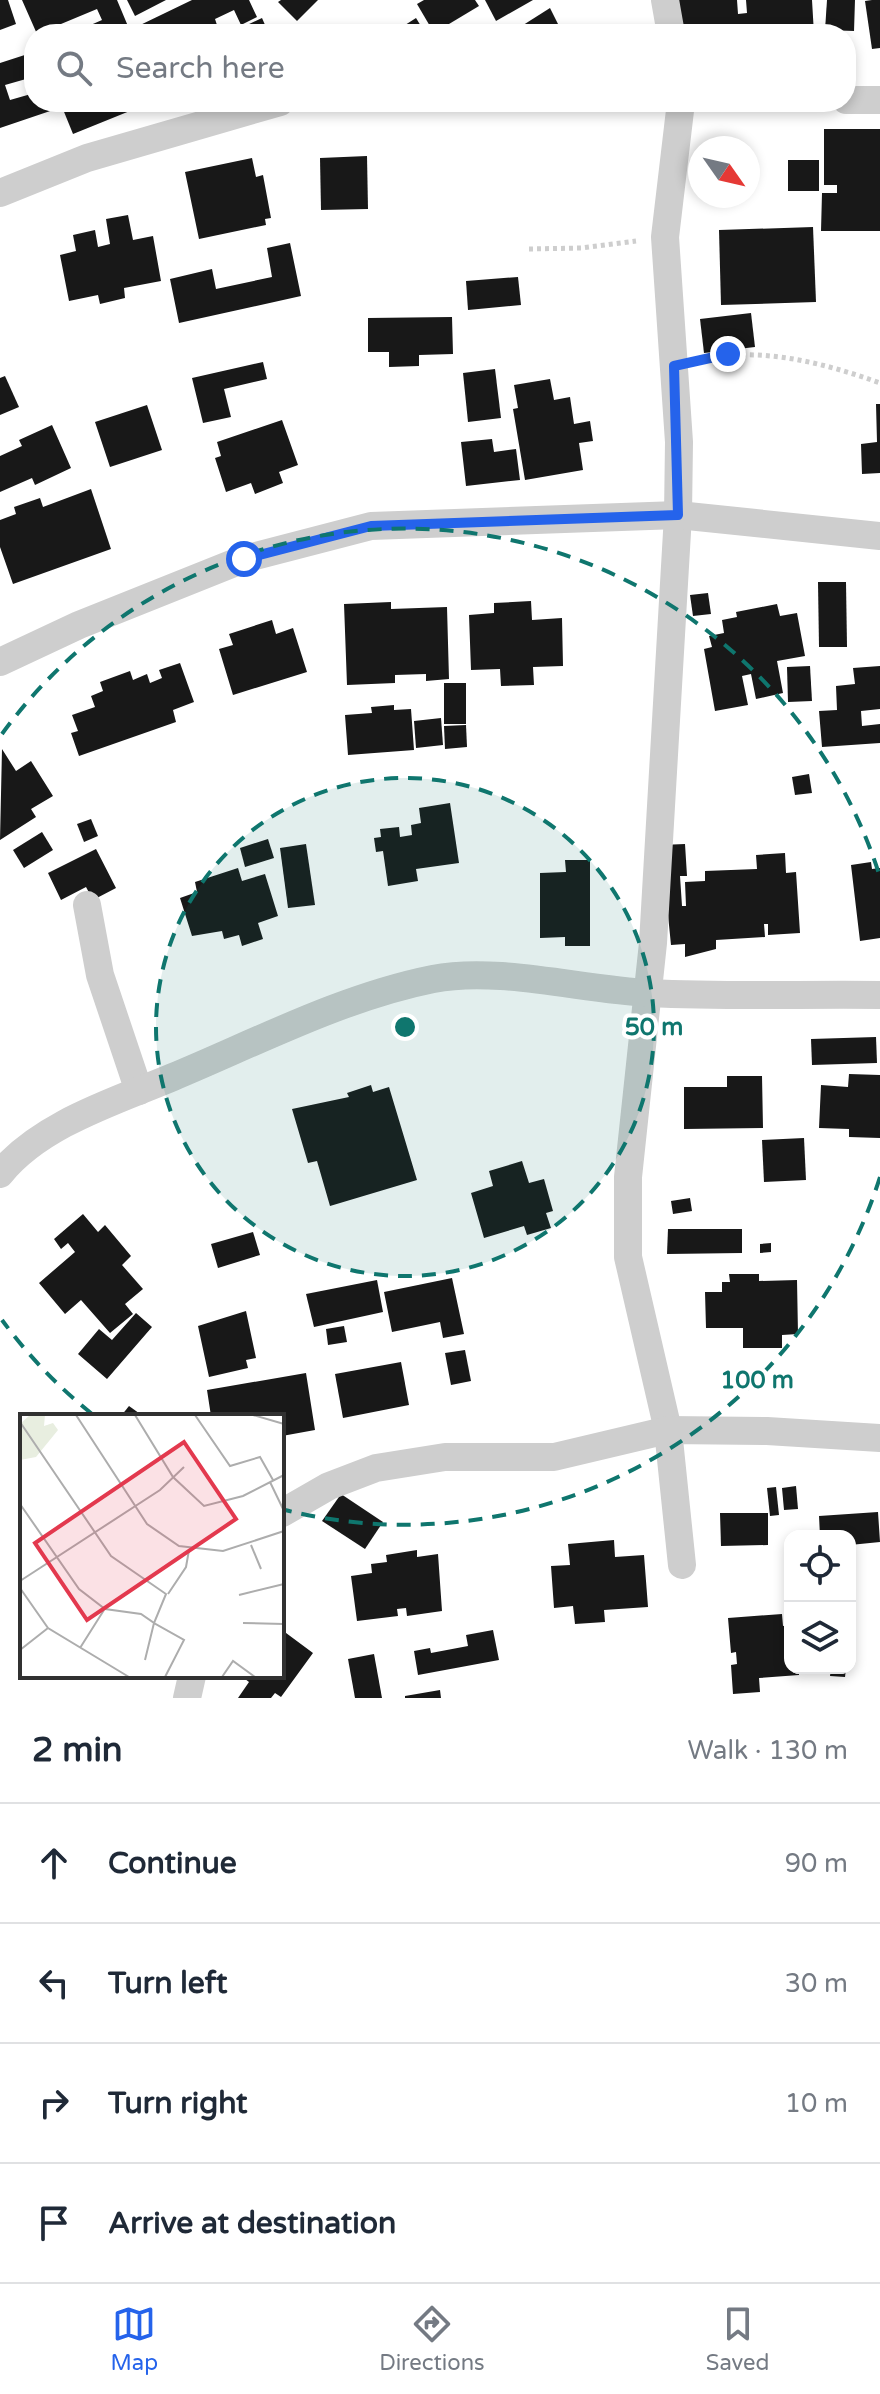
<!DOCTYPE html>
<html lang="en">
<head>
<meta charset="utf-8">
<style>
  :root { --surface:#fff; --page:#f6f6f7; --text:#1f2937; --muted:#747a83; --line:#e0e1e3; --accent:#2563eb }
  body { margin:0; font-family:"Varela Round",sans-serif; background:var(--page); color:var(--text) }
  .controls { position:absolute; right:24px; bottom:24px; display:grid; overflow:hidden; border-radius:16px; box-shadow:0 4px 12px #0003 }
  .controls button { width:72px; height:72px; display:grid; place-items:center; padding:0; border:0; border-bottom:2px solid var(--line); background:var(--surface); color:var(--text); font:40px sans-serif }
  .compass { position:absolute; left:688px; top:136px; width:72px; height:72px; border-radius:50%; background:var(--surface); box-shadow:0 4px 12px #0003; rotate:124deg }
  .stop { position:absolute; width:24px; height:24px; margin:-18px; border:6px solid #2563eb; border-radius:50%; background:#fff }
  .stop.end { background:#2563eb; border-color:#fff; box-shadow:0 2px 8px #0008 }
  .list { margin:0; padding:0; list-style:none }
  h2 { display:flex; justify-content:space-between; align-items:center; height:104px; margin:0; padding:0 32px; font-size:34px }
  h2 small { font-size:26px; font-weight:400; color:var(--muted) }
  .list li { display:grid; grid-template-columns:52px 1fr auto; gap:24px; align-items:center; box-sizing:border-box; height:120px; padding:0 32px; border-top:2px solid var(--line) }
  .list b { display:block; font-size:30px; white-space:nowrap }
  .list em { font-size:26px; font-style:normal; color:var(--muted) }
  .icon { flex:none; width:44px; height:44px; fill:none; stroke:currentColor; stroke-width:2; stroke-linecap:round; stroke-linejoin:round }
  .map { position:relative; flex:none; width:880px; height:1698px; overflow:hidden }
  .search { position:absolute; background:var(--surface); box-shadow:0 4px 12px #0003; left:24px; right:24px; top:24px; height:88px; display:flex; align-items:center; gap:20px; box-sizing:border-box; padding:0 28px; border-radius:32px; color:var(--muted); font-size:30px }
  .sheet { height:584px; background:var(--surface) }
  nav { display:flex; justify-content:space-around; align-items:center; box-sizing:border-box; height:112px; border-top:2px solid var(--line); background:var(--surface); font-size:22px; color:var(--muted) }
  nav a { display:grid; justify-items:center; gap:4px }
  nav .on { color:var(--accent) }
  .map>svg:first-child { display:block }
  .building { fill:#181818; fill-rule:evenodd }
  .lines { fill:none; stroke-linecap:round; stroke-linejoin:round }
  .path { stroke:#cecece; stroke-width:5; stroke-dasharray:4 4; stroke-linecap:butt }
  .minor { stroke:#cecece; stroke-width:28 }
  .route { stroke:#2563eb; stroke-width:10 }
  .ring { fill:none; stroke:#0f766e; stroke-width:4; stroke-dasharray:14 10 }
  .inset-road { fill:none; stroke:#adadad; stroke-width:2 }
  .view { fill:#e3394e; fill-opacity:0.15; stroke:#e3394e; stroke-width:4 }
  .inset-edge { fill:none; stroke:#313131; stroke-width:4 }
  .centre { fill:#0f766e; stroke:#fff; stroke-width:4 }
  .ring-label { font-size:24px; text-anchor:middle; font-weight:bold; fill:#0f766e; stroke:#fff; stroke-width:8; stroke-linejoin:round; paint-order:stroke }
</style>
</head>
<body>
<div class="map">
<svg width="880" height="1698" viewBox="0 0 880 1698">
  <rect width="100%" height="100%" fill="#fff"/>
  <g class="building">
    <polygon points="0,0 8,0 16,24 0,30"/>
    <polygon points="22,0 117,0 130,31 123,34 70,34 102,20 97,9 37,34"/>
    <polygon points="127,0 166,0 135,16"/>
    <polygon points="192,0 249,0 257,17 241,25 234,10 215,19 220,34 169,34 167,29 156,34 136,34 134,28"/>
    <polygon points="281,0 318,0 297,21 278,2"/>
    <polygon points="424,0 475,0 479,6 434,33 417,4"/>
    <polygon points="485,0 533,0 496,21"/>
    <polygon points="677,0 737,0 738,14 747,13 746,0 812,0 814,34 679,34"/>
    <polygon points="827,0 855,0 854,31 825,30"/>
    <polygon points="872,0 880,0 880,48 872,49 865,1"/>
    <polygon points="550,8 561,30 554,34 509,34"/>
    <polygon points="262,18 269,34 228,34"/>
    <polygon points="416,18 424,31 391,34"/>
    <path d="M 34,52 L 34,102 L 57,102 L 59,108 L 0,128 L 0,63 ZM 26,79 L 31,94 L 10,100 L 5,85 Z"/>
    <polygon points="60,102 152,102 73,134"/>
    <polygon points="824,129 880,129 880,231 821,231 822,193 837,193 837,185 824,185"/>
    <polygon points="367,156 368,209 321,210 320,158"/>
    <polygon points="252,158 256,177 263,175 271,218 265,219 266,225 199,239 185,172"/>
    <rect x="788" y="160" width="31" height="31"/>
    <polygon points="128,215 133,240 153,236 161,281 124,288 125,298 100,304 98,295 69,301 60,255 76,251 73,235 95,230 98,247 110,244 106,219"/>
    <polygon points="813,227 816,302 721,305 719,230"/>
    <polygon points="290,243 301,296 179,323 170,279 212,269 216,289 272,277 267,248"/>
    <polygon points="518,277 521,305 468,310 466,281"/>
    <polygon points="751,313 755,347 704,353 700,319"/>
    <polygon points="452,317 453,354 419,355 419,366 389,367 389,352 368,352 368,318"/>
    <polygon points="263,362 267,379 224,389 231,417 203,423 192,378"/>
    <polygon points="495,369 501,418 468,422 463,373"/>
    <polygon points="5,376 19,407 0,415 0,378"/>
    <polygon points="550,379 554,400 570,397 574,424 590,421 593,441 579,443 583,470 525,480 513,409 518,408 514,385"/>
    <polygon points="876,404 880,404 880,473 862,474 861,444 877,442"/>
    <polygon points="147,405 162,450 110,467 95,422"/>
    <polygon points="282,420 298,465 279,472 283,483 255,494 251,483 226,492 215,458 221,456 217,442"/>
    <polygon points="52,425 71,468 35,485 32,478 0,492 0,456 22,446 19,440"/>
    <polygon points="492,439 494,452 516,449 520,480 466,486 461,442"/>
    <polygon points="91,489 111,549 13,584 0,547 0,520 16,514 14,507 40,498 43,507"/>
    <polygon points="818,582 846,582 847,647 819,647"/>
    <polygon points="708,593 711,614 693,616 690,595"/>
    <polygon points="531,601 532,620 562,618 563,666 533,667 534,685 501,686 500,669 471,670 469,615 494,613 494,603"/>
    <polygon points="391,602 391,609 447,607 449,679 426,681 426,674 395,675 395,683 347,685 344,604"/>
    <polygon points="777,604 780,616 797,613 805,656 777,661 783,693 756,699 751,674 742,676 748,705 715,711 704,649 712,647 709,636 724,633 722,620 737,617 736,612"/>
    <polygon points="272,620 276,634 293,628 307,672 233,695 219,649 233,645 229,634"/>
    <polygon points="180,663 194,702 173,710 176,722 79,756 71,733 78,731 72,715 95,707 91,696 103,691 100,682 130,671 133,680 147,674 150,683 162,678 159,670"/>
    <polygon points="810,666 812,701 788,702 787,667"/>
    <polygon points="880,666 880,709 861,711 862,726 880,724 880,743 822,747 819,711 837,710 836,686 855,684 853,668"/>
    <rect x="444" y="683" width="22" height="41"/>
    <polygon points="394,705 394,710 411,709 414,750 348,755 345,715 372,713 371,707"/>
    <polygon points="441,718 443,745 416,748 414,721"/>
    <polygon points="466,725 467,747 445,749 444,726"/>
    <polygon points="2,749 16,771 31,761 53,796 31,809 36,817 0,840"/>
    <polygon points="809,774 812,793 795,795 792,777"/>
    <polygon points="450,803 459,863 416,869 418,881 388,886 383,851 376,852 374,838 381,837 380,829 399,827 400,837 412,835 411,825 421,823 419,808"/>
    <polygon points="91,819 98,836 84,842 77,824"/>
    <polygon points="42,832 53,850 24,868 13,850"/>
    <polygon points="268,839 274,858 245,867 240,848"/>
    <polygon points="306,844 315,905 288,908 280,848"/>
    <polygon points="685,844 687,876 680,876 682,906 686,906 685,882 705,881 705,871 757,869 756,855 785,853 786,873 796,872 800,933 768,935 768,924 764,924 765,937 716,940 716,949 685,957 685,944 671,945 661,845"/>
    <polygon points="96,849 116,888 93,900 86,887 61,900 48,873"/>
    <polygon points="565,860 590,860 590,946 565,946 565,937 540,938 540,873 566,872"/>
    <polygon points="871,862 872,869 880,868 880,938 860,941 851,865"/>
    <polygon points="238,868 242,881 265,874 278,916 258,923 263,939 242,946 239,935 224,939 222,931 192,936 180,898 197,892 195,882"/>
    <polygon points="876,1037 877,1063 812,1065 811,1039"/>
    <polygon points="849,1074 880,1075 880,1138 849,1137 849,1129 819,1128 821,1085 848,1087"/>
    <polygon points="727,1076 762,1076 763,1128 684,1129 684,1087 727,1087"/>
    <polygon points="371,1085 373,1092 389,1087 417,1180 330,1206 317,1161 308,1163 292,1109 349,1097 347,1093"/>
    <polygon points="804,1138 806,1180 764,1182 762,1140"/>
    <polygon points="522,1161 529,1183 544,1179 553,1211 546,1213 551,1228 527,1235 524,1226 484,1238 471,1193 493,1186 489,1171"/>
    <polygon points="690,1198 692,1211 673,1214 671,1201"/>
    <polygon points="83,1214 98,1232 105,1225 131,1256 122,1265 143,1289 125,1304 133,1314 110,1333 81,1300 65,1314 39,1283 75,1252 68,1243 61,1249 54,1239"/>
    <polygon points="668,1229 742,1229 742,1253 667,1254"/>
    <polygon points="253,1232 260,1255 218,1268 211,1244"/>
    <polygon points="771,1243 771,1252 760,1253 760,1244"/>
    <polygon points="729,1274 759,1274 759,1281 797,1280 798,1334 782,1335 782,1348 743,1348 743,1328 706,1328 705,1292 722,1292 722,1282 730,1282"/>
    <polygon points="452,1278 464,1334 443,1338 440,1322 392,1332 384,1292"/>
    <polygon points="377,1280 383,1312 314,1327 306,1294"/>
    <polygon points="246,1311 256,1358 246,1360 248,1368 209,1377 198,1326"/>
    <polygon points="136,1313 152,1327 107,1379 78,1354 99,1329 112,1340"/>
    <polygon points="344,1326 347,1342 328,1345 326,1329"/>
    <polygon points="465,1350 471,1381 451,1385 445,1353"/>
    <polygon points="401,1362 409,1405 343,1418 335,1374"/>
    <polygon points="306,1373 315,1430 282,1436 282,1416 211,1416 207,1390"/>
    <polygon points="129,1406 143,1416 121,1416"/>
    <polygon points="796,1486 798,1509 784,1510 782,1488"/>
    <polygon points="776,1487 779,1515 770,1516 767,1488"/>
    <polygon points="341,1494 383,1522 365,1549 322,1521"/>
    <polygon points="878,1512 880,1542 850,1545 850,1536 820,1536 819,1516"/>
    <polygon points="720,1513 768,1513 768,1545 721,1546"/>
    <polygon points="614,1540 615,1557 644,1555 648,1607 604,1610 605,1622 575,1624 573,1606 554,1608 551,1566 570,1565 568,1544"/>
    <polygon points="417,1550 417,1557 438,1554 442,1611 407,1616 406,1608 397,1609 398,1616 357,1621 351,1576 372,1573 371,1564 387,1562 386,1555"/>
    <polygon points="782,1614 783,1626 790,1625 790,1668 799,1668 799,1675 759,1678 760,1692 733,1694 731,1665 737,1664 736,1652 731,1653 728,1618"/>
    <polygon points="282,1630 313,1653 281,1697 275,1693 271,1698 238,1698 249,1682 241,1676 282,1676"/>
    <polygon points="493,1630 499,1660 418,1675 414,1651 430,1648 431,1653 468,1646 466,1635"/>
    <polygon points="374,1654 382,1698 355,1698 348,1659"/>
    <polygon points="831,1668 846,1668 845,1677 830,1676"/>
    <polygon points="440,1690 441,1698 405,1698 405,1696"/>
  </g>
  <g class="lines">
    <g class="path">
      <polyline points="529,249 581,248 636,241"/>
      <path d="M 702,358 C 765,348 821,362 880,383"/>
    </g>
    <g class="minor">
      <polyline points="665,0 671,34"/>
      <polyline points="846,100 880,100"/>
      <polyline points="681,102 665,237 679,442 678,515 653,943 628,1177 628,1257 668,1430 682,1565"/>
      <polyline points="0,193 87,158 280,102"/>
      <polyline points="0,662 79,625 244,559 371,526 678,515 880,536"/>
      <polyline points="87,905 100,975 139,1091"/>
      <path d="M 0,1174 C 40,1124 116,1101 173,1077 C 257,1042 343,997 433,979 C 498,966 583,990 650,993 C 726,997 804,994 880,995"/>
      <polyline points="282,1513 329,1486 376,1468 445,1457 554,1457 668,1430 767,1431 880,1438"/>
      <polyline points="187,1698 192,1676"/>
    </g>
  </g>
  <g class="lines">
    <polyline class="route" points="244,559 371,526 678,515 674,366 728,354"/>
  </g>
  <circle cx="405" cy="1027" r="249" fill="#0f766e" fill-opacity=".12"/>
  <g class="ring">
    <circle cx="405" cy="1027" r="249"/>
    <path d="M880 1177A498 498 0 0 1 285 1510M92 1414A498 498 0 0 1 2 1320M2 734A498 498 0 0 1 880 877"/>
  </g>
  <g transform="translate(20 1414)">
    <rect width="264" height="264" fill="#fff"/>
    <path d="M 10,1 L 25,1 L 24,12 L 33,9 L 38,16 L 16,43 L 0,46 L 0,10 Z" fill="#e8eee0"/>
    <path class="inset-road" d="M 56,1 L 127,110 L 159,132 L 203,137 L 264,117M 115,1 L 153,63 L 184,92 L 223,82 L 264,61M 175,1 L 210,52 L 240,43 L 253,66M 233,1 L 264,10M 0,8 L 91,142 L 146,180 L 134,209 L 164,226 L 145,263M 250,68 L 264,97M 0,90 L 59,175 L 85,195 L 121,200 L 134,209 L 125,246M 231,131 L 241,155M 0,167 L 140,76 L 164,53M 0,174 L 28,214 L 109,263M 148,180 L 166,153 L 169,136M 219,181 L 264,170M 223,209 L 264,210M 60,234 L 84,196M 0,236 L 28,214M 202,263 L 213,247 L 235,263"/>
    <path class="view" d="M 164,28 L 216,105 L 67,206 L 15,129 Z"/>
    <rect width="264" height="264" class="inset-edge"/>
  </g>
  <circle cx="405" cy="1027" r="12" class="centre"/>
  <g class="ring-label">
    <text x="654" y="1035">50 m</text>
    <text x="757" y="1388">100 m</text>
  </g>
</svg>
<div class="controls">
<button><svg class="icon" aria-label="locate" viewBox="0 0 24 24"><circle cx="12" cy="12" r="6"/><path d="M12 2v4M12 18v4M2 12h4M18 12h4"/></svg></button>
<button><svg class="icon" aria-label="layers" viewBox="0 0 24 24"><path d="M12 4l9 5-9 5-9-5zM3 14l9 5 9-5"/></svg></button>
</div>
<svg class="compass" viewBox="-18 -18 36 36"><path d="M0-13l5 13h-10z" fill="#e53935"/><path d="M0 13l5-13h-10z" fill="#747a83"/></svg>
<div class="stop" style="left:244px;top:559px"></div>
<div class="stop end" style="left:728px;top:354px"></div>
<div class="search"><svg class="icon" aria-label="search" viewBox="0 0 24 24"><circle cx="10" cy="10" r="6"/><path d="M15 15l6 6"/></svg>Search here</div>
</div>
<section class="sheet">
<h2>2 min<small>Walk · 130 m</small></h2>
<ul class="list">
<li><svg class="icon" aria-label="ahead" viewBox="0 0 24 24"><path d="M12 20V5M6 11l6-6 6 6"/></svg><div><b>Continue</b></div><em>90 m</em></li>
<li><svg class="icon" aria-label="left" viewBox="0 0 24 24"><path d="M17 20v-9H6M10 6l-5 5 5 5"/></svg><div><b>Turn left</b></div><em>30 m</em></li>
<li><svg class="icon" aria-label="right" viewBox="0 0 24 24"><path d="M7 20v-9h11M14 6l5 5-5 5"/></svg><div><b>Turn right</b></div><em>10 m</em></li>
<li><svg class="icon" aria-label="arrive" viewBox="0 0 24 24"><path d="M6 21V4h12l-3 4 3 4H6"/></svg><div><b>Arrive at destination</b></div></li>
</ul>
</section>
<nav>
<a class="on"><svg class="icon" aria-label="map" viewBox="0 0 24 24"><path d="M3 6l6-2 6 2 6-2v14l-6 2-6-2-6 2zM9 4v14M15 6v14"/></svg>Map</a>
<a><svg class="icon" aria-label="directions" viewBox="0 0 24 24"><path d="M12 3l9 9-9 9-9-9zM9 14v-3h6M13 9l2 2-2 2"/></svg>Directions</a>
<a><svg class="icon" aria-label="saved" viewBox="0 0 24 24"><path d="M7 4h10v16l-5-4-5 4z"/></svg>Saved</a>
</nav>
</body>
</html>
